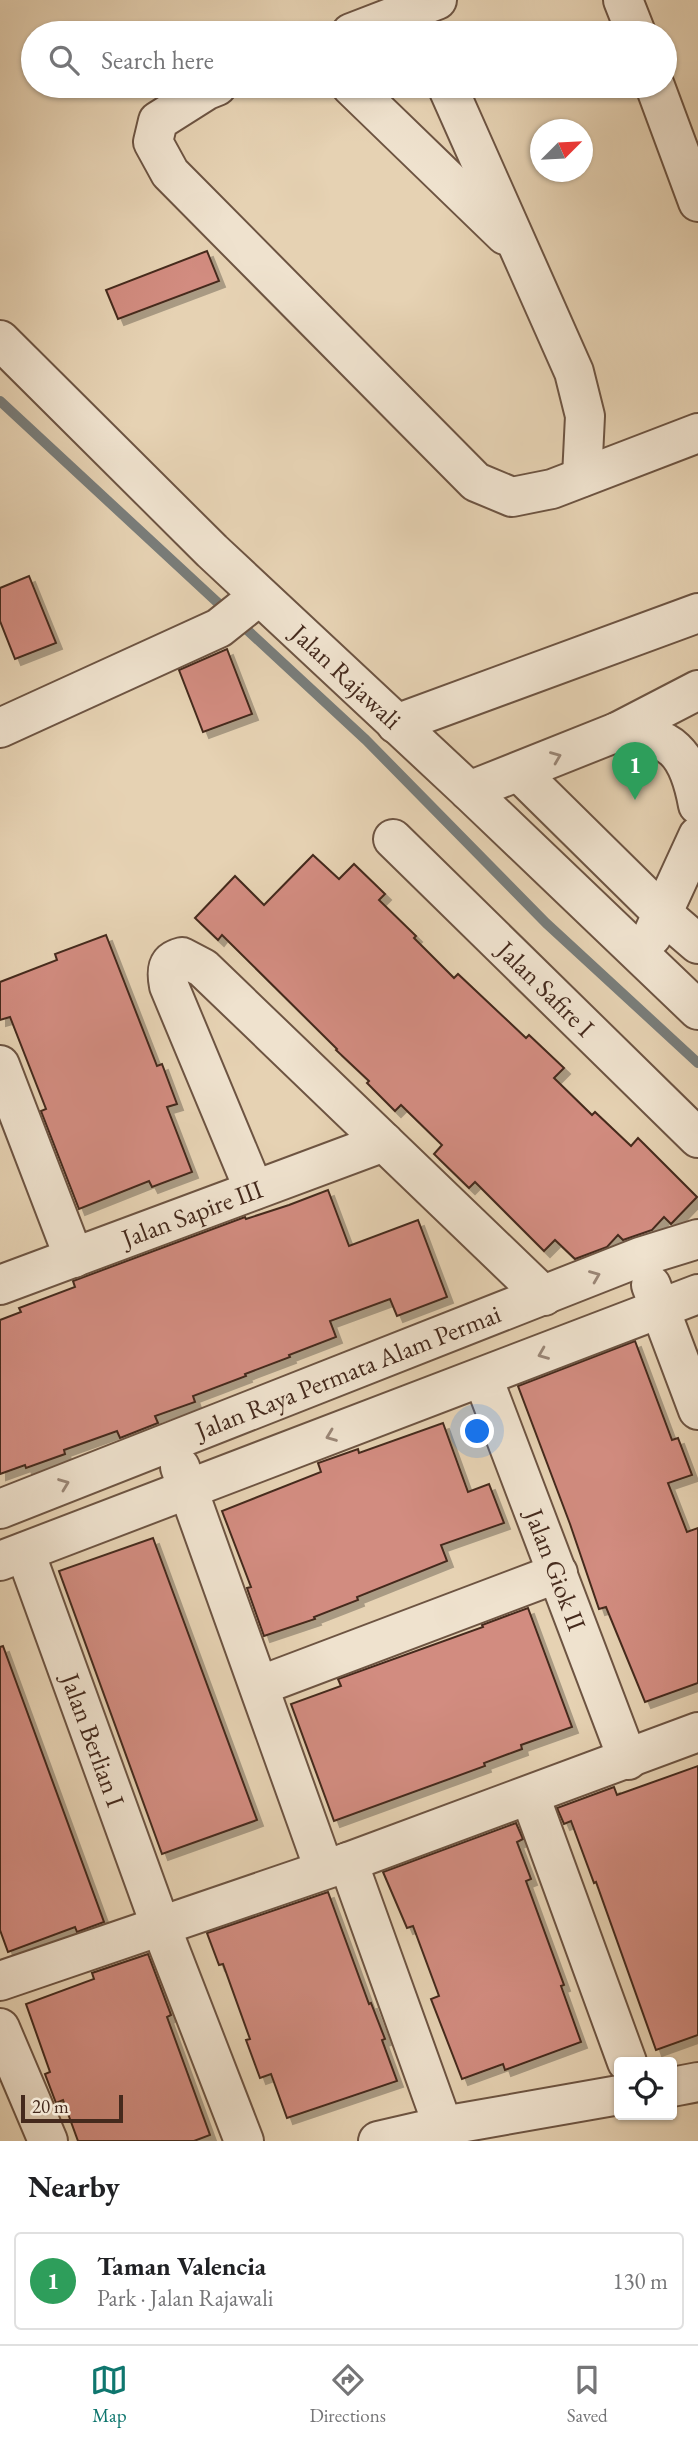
<!DOCTYPE html>
<html lang="en">
<head>
<meta charset="utf-8">
<style>
  :root { --surface:#fff; --page:#f6f6f6; --text:#202124; --muted:#757577; --line:#e0e0e0; --accent:#0f766e }
  body { margin:0; font-family:"EB Garamond",serif; background:var(--page); color:var(--text) }
  .controls { position:absolute; right:21px; bottom:21px; display:grid; overflow:hidden; border-radius:7px; box-shadow:0 2px 5px #0004 }
  .controls button { width:63px; height:63px; display:grid; place-items:center; padding:0; border:0; border-bottom:2px solid var(--line); background:var(--surface); color:var(--text); font:35px sans-serif }
  .compass { position:absolute; left:530px; top:119px; width:63px; height:63px; border-radius:50%; background:var(--surface); box-shadow:0 2px 5px #0004; rotate:66deg }
  .scale { position:absolute; left:21px; bottom:18px; width:102px; box-sizing:border-box; padding-left:7px; border:4px solid #452a1d; border-top:0; font-size:19px; line-height:24px; white-space:nowrap; color:#452a1d; -webkit-text-stroke:5px #efe2ce; paint-order:stroke }
  .you { position:absolute; left:478px; top:1432px; width:24px; height:24px; margin:-18px; border:5px solid #fff; border-radius:50%; background:#1a73e8; box-shadow:0 0 0 10px #1a73e833 }
  .badge { display:grid; place-items:center; width:46px; height:46px; border-radius:50%; background:var(--accent); color:#fff; font-size:23px; font-weight:700 }
  .pin { position:absolute; translate:-50% -58px; filter:drop-shadow(0 2px 4px #0008) }
  .pin::after { content:''; position:absolute; top:37px; width:24px; height:21px; background:inherit; clip-path:polygon(0 0,100% 0,50% 100%) }
  .list { margin:0; padding:0; list-style:none }
  h2 { display:flex; justify-content:space-between; align-items:center; height:91px; margin:0; padding:0 28px; font-size:30px }
  h2 small { font-size:23px; font-weight:400; color:var(--muted) }
  .list li { display:grid; grid-template-columns:46px 1fr auto; gap:21px; align-items:center; box-sizing:border-box; height:98px; margin:0 14px 14px; padding:0 14px; border:2px solid var(--line); border-radius:7px }
  .list b { display:block; font-size:26px; white-space:nowrap }
  .list p { margin:0; font-size:23px; white-space:nowrap; color:var(--muted) }
  .list em { font-size:23px; font-style:normal; color:var(--muted) }
  .icon { flex:none; width:38px; height:38px; fill:none; stroke:currentColor; stroke-width:2; stroke-linecap:round; stroke-linejoin:round }
  .map { position:relative; flex:none; width:698px; height:2141px; overflow:hidden }
  .search { position:absolute; background:var(--surface); box-shadow:0 2px 5px #0004; left:21px; right:21px; top:21px; height:77px; display:flex; align-items:center; gap:18px; box-sizing:border-box; padding:0 24px; border-radius:38px; color:var(--muted); font-size:26px }
  .sheet { height:203px; background:var(--surface) }
  nav { display:flex; justify-content:space-around; align-items:center; box-sizing:border-box; height:98px; border-top:2px solid var(--line); background:var(--surface); font-size:19px; color:var(--muted) }
  nav a { display:grid; justify-items:center; gap:4px }
  nav .on { color:var(--accent) }
  .map>svg:first-child { display:block }
  .lines { fill:none; stroke-linecap:round; stroke-linejoin:round }
  .stream { stroke:#797d7a; stroke-width:10 }
  .building { fill:#d28c80; stroke:#452a1d; stroke-width:2; filter:url(#shadow) }
  .minor-casing { stroke:#6d5442; stroke-width:42 }
  .tertiary-casing { stroke:#6d5442; stroke-width:42 }
  .minor { stroke:#efe2ce; stroke-width:38 }
  .tertiary { stroke:#efe2ce; stroke-width:38 }
  .oneway { stroke:#9a8676 }
  .labels { text-anchor:middle; stroke-width:7; stroke-linejoin:round; paint-order:stroke }
  .street-label { font-size:26px; fill:#452a1d; stroke:#efe2ce }
</style>
</head>
<body>
<div class="map">
<svg width="698" height="2141" viewBox="0 0 698 2141">
  <defs>
    <filter id="shadow"><feDropShadow dx="6" dy="6" stdDeviation="0" flood-color="#0004"/></filter>
  </defs>
  <rect width="100%" height="100%" fill="#e6d2b3"/>
  <filter id="stains"><feTurbulence type="fractalNoise" baseFrequency=".00286" numOctaves="4"/><feColorMatrix values="0 0 0 0 .2 0 0 0 0 .09 0 0 0 0 .02 0 0 0 .5 -.17"/></filter>
  <radialGradient id="worn" r=".72"><stop offset=".6" stop-color="#630" stop-opacity="0"/><stop offset="1" stop-color="#630" stop-opacity=".3"/></radialGradient>
  <g class="lines">
    <polyline class="stream" points="0,401 366,740 546,923 698,1063"/>
  </g>
  <g class="building">
    <polygon points="207,251 219,281 118,319 106,290"/>
    <polygon points="29,576 56,643 15,659 0,621 0,588"/>
    <polygon points="227,649 252,714 203,732 179,670"/>
    <polygon points="313,855 339,879 354,864 385,894 379,900 416,936 414,938 454,978 458,974 526,1038 529,1035 564,1068 554,1078 592,1115 595,1112 631,1146 638,1138 697,1197 671,1224 664,1217 652,1230 623,1240 618,1235 607,1247 575,1259 555,1240 544,1251 475,1182 469,1188 434,1154 442,1145 401,1105 395,1111 367,1083 369,1081 336,1050 337,1049 222,935 218,940 195,918 235,876 264,905"/>
    <polygon points="106,935 157,1066 162,1064 177,1104 167,1107 192,1172 152,1187 149,1181 79,1209 41,1111 46,1109 10,1017 0,1020 0,982 57,960 55,954"/>
    <polygon points="328,1190 349,1246 418,1220 447,1297 397,1316 390,1299 330,1321 336,1337 289,1355 290,1357 245,1374 246,1376 193,1396 195,1402 155,1416 158,1423 120,1438 117,1431 64,1450 65,1454 26,1468 25,1465 0,1474 0,1320 21,1312 19,1308 75,1287 73,1281 245,1217 246,1219 289,1205"/>
    <polygon points="635,1341 672,1440 678,1438 692,1475 668,1483 687,1532 698,1528 698,1683 645,1702 606,1607 599,1609 570,1524 518,1386"/>
    <polygon points="443,1423 468,1492 489,1484 504,1523 441,1545 447,1561 357,1597 358,1600 314,1617 315,1619 264,1636 247,1588 251,1587 222,1511 321,1472 318,1463 358,1449 359,1453"/>
    <polygon points="153,1538 257,1820 162,1854 59,1571"/>
    <polygon points="528,1608 572,1727 521,1745 522,1749 484,1763 485,1766 334,1821 291,1704 341,1686 338,1679 483,1627 482,1625"/>
    <polygon points="3,1646 104,1922 77,1932 75,1927 8,1952 0,1930 0,1647"/>
    <polygon points="698,1766 698,2035 656,2050 596,1882 594,1883 571,1821 564,1824 557,1808 614,1787 617,1795"/>
    <polygon points="516,1823 523,1839 517,1842 531,1879 526,1881 564,1985 561,1986 581,2042 505,2070 503,2064 462,2079 431,1999 439,1996 413,1926 407,1928 383,1872"/>
    <polygon points="328,1892 369,2004 371,2003 385,2039 382,2040 397,2081 287,2118 271,2074 260,2078 246,2040 250,2039 223,1964 219,1965 207,1933"/>
    <polygon points="148,1954 171,2015 167,2017 210,2135 194,2141 78,2141 63,2100 56,2103 45,2074 50,2072 26,2004 94,1979 92,1973"/>
  </g>
  <g class="lines">
    <defs>
      <g id="minor">
        <polyline points="623,0 636,33"/>
        <polyline points="351,33 437,0"/>
        <polyline points="217,86 207,90 158,121 153,142 170,173 476,482 512,497 552,489 698,433"/>
        <polyline points="351,86 505,235"/>
        <polyline points="447,86 574,372 585,416 582,477"/>
        <polyline points="655,86 698,202"/>
        <polyline points="396,724 698,613"/>
        <polyline points="0,728 219,628 259,596"/>
        <path d="M 617,732 C 673,735 688,752 698,805"/>
        <polyline points="519,772 663,914 698,944"/>
        <polyline points="469,791 617,732 698,690"/>
        <path id="s1" d="M 393,839 L 698,1138"/>
        <polyline points="652,936 698,836"/>
        <polyline points="0,1065 74,1258"/>
        <path d="M 254,1190 L 169,986 C 166,971 166,961 182,957 L 203,968 L 544,1296"/>
        <path id="s2" d="M 0,1285 L 384,1142"/>
        <polyline points="651,1285 698,1410"/>
        <path id="s3" d="M 483,1378 L 628,1760"/>
        <polyline points="180,1467 324,1869"/>
        <path id="s4" d="M 0,1509 L 640,1257 L 698,1239"/>
        <path id="s5" d="M 25,1552 L 161,1927 L 244,2141"/>
        <polyline points="0,1561 698,1294"/>
        <polyline points="259,1686 558,1573"/>
        <polyline points="530,1796 627,2062"/>
        <polyline points="348,1862 443,2126"/>
        <polyline points="0,1981 348,1862 698,1732"/>
        <polyline points="0,2028 48,2141"/>
        <polyline points="672,2087 698,2082"/>
        <polyline points="378,2141 443,2126 619,2095"/>
      </g>
      <g id="tertiary">
        <path id="s6" d="M 0,340 L 212,551 L 469,791 L 698,1010"/>
      </g>
    </defs>
    <use href="#minor" class="minor-casing"/>
    <use href="#tertiary" class="tertiary-casing"/>
    <use href="#minor" class="minor"/>
    <use href="#tertiary" class="tertiary"/>
  </g>
  <defs><path id="oneway-chevron" d="M-2-3.5L2.5 0L-2 3.5" fill="none" stroke-width="1.6" stroke-linecap="round" stroke-linejoin="round" transform="scale(1.75)"/></defs>
  <g class="oneway">
    <use href="#oneway-chevron" transform="translate(556 757) rotate(-22)"/>
    <use href="#oneway-chevron" transform="translate(595 1276) rotate(-22)"/>
    <use href="#oneway-chevron" transform="translate(543 1354) rotate(158)"/>
    <use href="#oneway-chevron" transform="translate(331 1436) rotate(159)"/>
    <use href="#oneway-chevron" transform="translate(64 1484) rotate(-21)"/>
  </g>
  <g class="labels">
    <g class="street-label">
      <text dy="9" stroke="none"><textPath href="#s6" startOffset="483">Jalan Rajawali</textPath></text>
      <text dy="9" stroke="none"><textPath href="#s1" startOffset="214">Jalan Safire I</textPath></text>
      <text dy="9" stroke="none"><textPath href="#s2" startOffset="205">Jalan Sapire III</textPath></text>
      <text dy="9" stroke="none"><textPath href="#s4" startOffset="374">Jalan Raya Permata Alam Permai</textPath></text>
      <text dy="9" stroke="none"><textPath href="#s3" startOffset="205">Jalan Giok II</textPath></text>
      <text dy="9" stroke="none"><textPath href="#s5" startOffset="200">Jalan Berlian I</textPath></text>
    </g>
  </g>
  <rect width="100%" height="100%" filter="url(#stains)"/>
  <rect width="100%" height="100%" fill="url(#worn)"/>
</svg>
<div class="controls">
<button><svg class="icon" aria-label="locate" viewBox="0 0 24 24"><circle cx="12" cy="12" r="6"/><path d="M12 2v4M12 18v4M2 12h4M18 12h4"/></svg></button>
</div>
<svg class="compass" viewBox="-18 -18 36 36"><path d="M0-13l5 13h-10z" fill="#e53935"/><path d="M0 13l5-13h-10z" fill="#757577"/></svg>
<div class="scale">20 m</div>
<div class="you"></div>
<div class="pin badge" style="left:635px;top:800px;background:#2e9e5b">1</div>
<div class="search"><svg class="icon" aria-label="search" viewBox="0 0 24 24"><circle cx="10" cy="10" r="6"/><path d="M15 15l6 6"/></svg>Search here</div>
</div>
<section class="sheet">
<h2>Nearby<small></small></h2>
<ul class="list">
<li><span class="badge" style="background:#2e9e5b">1</span><div><b>Taman Valencia</b><p>Park · Jalan Rajawali</p></div><em>130 m</em></li>
</ul>
</section>
<nav>
<a class="on"><svg class="icon" aria-label="map" viewBox="0 0 24 24"><path d="M3 6l6-2 6 2 6-2v14l-6 2-6-2-6 2zM9 4v14M15 6v14"/></svg>Map</a>
<a><svg class="icon" aria-label="directions" viewBox="0 0 24 24"><path d="M12 3l9 9-9 9-9-9zM9 14v-3h6M13 9l2 2-2 2"/></svg>Directions</a>
<a><svg class="icon" aria-label="saved" viewBox="0 0 24 24"><path d="M7 4h10v16l-5-4-5 4z"/></svg>Saved</a>
</nav>
</body>
</html>
